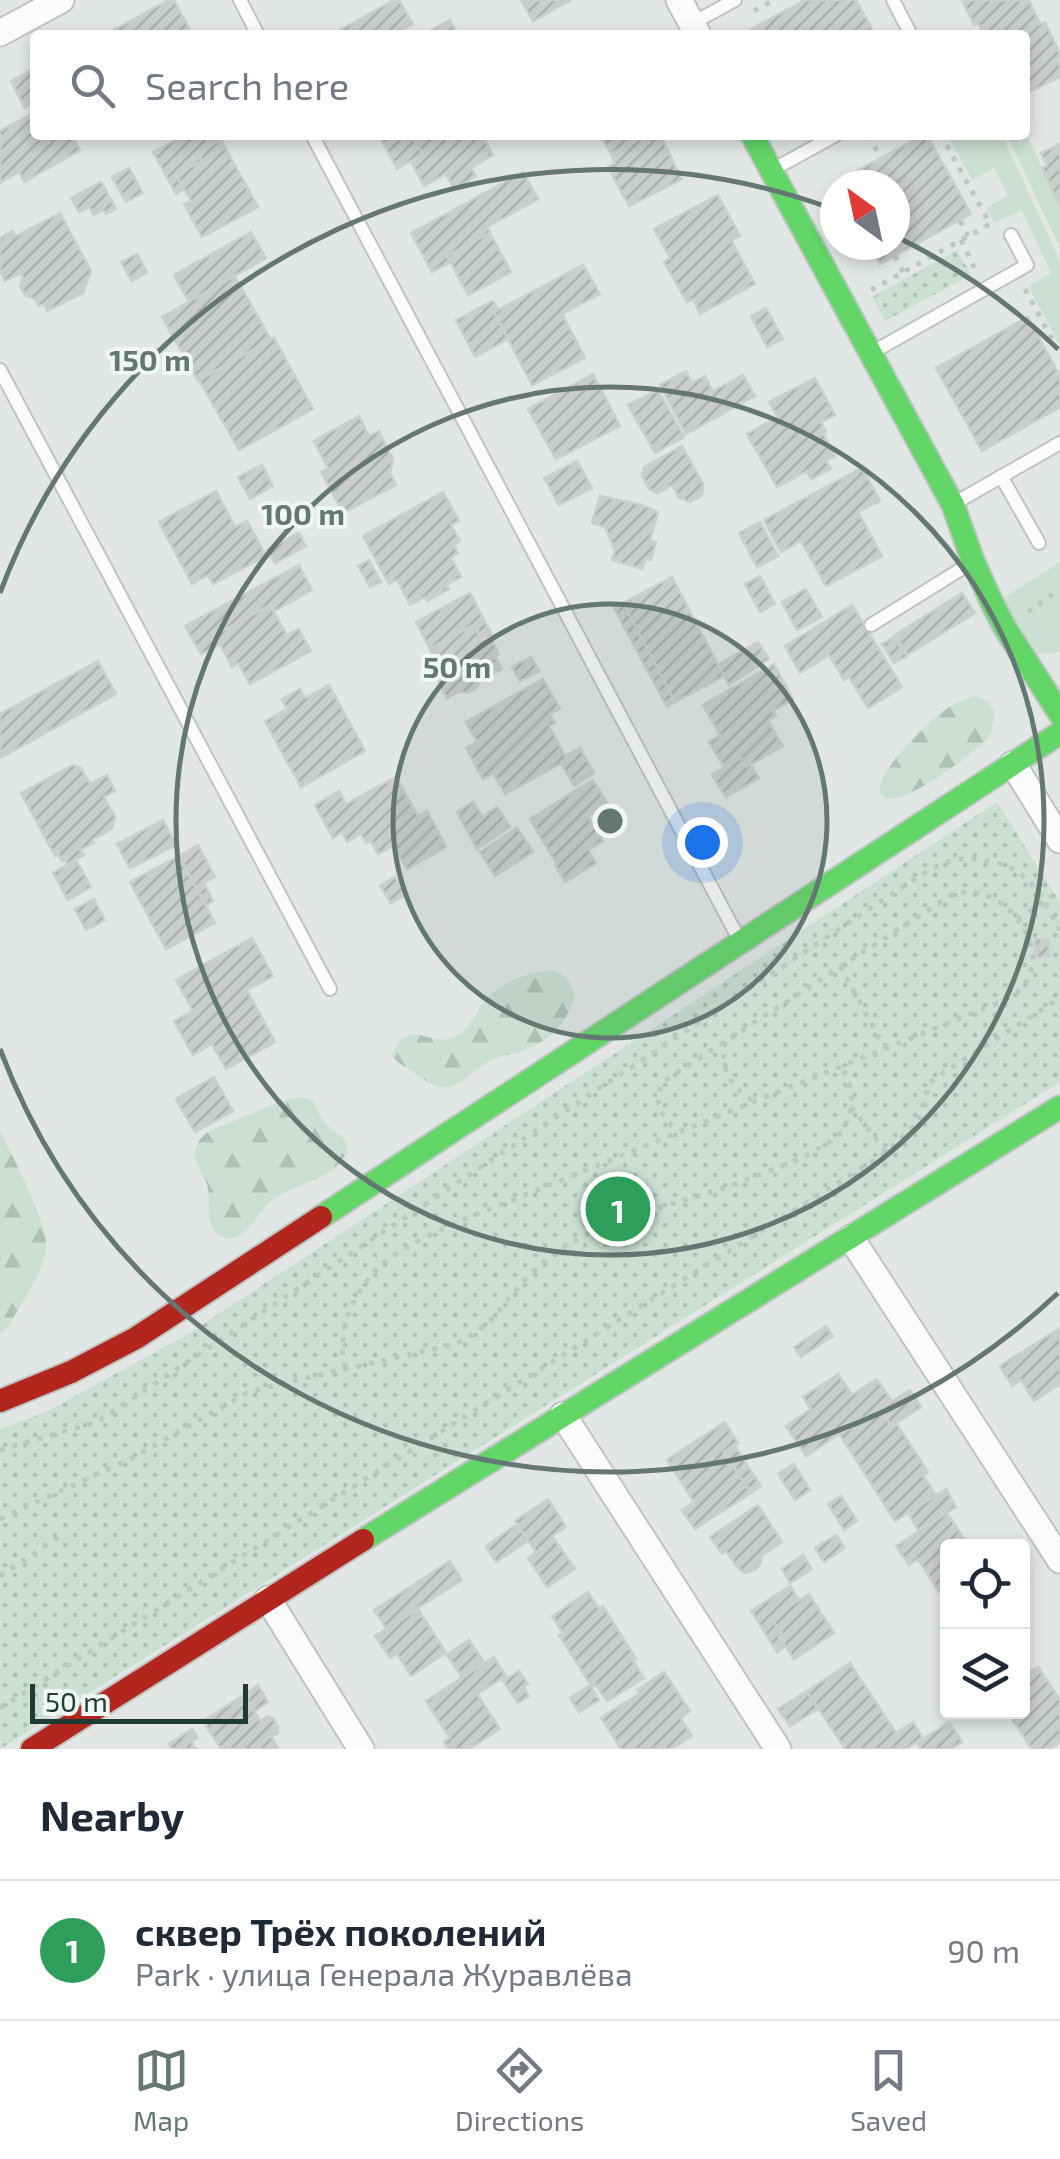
<!DOCTYPE html>
<html lang="en">
<head>
<meta charset="utf-8">
<style>
  :root { --surface:#fff; --page:#f2f2f3; --text:#1f2937; --muted:#747a83; --line:#e0e1e3; --accent:#647773 }
  body { margin:0; font-family:"Exo 2",sans-serif; background:var(--page); color:var(--text) }
  .controls { position:absolute; right:30px; bottom:30px; display:grid; overflow:hidden; border-radius:10px; box-shadow:0 5px 15px #0003 }
  .controls button { width:90px; height:90px; display:grid; place-items:center; padding:0; border:0; border-bottom:2px solid var(--line); background:var(--surface); color:var(--text); font:50px sans-serif }
  .compass { position:absolute; left:820px; top:170px; width:90px; height:90px; border-radius:50%; background:var(--surface); box-shadow:0 5px 15px #0003; rotate:327deg }
  .scale { position:absolute; left:30px; bottom:25px; width:218px; box-sizing:border-box; padding-left:10px; border:5px solid #203a36; border-top:0; font-size:28px; line-height:35px; white-space:nowrap; color:#203a36; -webkit-text-stroke:8px #eff7f4; paint-order:stroke }
  .you { position:absolute; left:702px; top:842px; width:35px; height:35px; margin:-25px; border:8px solid #fff; border-radius:50%; background:#1a73e8; box-shadow:0 0 0 15px #1a73e833 }
  .badge { display:grid; place-items:center; width:65px; height:65px; border-radius:50%; background:var(--accent); color:#fff; font-size:32px; font-weight:700 }
  .pin { position:absolute; translate:-50% -50%; border:5px solid #fff; box-shadow:0 2px 10px #0006 }
  .list { margin:0; padding:0; list-style:none }
  h2 { display:flex; justify-content:space-between; align-items:center; height:130px; margin:0; padding:0 40px; font-size:42px }
  h2 small { font-size:32px; font-weight:400; color:var(--muted) }
  .list li { display:grid; grid-template-columns:65px 1fr auto; gap:30px; align-items:center; box-sizing:border-box; height:140px; padding:0 40px; border-top:2px solid var(--line) }
  .list b { display:block; font-size:38px; white-space:nowrap }
  .list p { margin:0; font-size:32px; white-space:nowrap; color:var(--muted) }
  .list em { font-size:32px; font-style:normal; color:var(--muted) }
  .icon { flex:none; width:55px; height:55px; fill:none; stroke:currentColor; stroke-width:2; stroke-linecap:round; stroke-linejoin:round }
  .map { position:relative; flex:none; width:1060px; height:1749px; overflow:hidden }
  .search { position:absolute; background:var(--surface); box-shadow:0 5px 15px #0003; left:30px; right:30px; top:30px; height:110px; display:flex; align-items:center; gap:25px; box-sizing:border-box; padding:0 35px; border-radius:10px; color:var(--muted); font-size:38px }
  .sheet { height:270px; background:var(--surface) }
  nav { display:flex; justify-content:space-around; align-items:center; box-sizing:border-box; height:140px; border-top:2px solid var(--line); background:var(--surface); font-size:28px; color:var(--muted) }
  nav a { display:grid; justify-items:center; gap:5px }
  nav .on { color:var(--accent) }
  .map>svg:first-child { display:block }
  .green { fill:#cbe0d3 }
  .forest { fill:url(#forest-firs) }
  .park { fill:url(#park-dots) }
  .building { fill:url(#building-hatch); stroke:#cbd0ce; stroke-width:2.5 }
  .lines { fill:none; stroke-linecap:round; stroke-linejoin:round }
  .lane-casing { stroke:#bfc4c2; stroke-width:16 }
  .street-casing { stroke:#bfc4c2; stroke-width:29 }
  .fast-casing { stroke:#bdc5c3; stroke-width:26 }
  .jam-casing { stroke:#bdc5c3; stroke-width:26 }
  .path { stroke:#bfc7c6; stroke-width:5; stroke-dasharray:5 8; stroke-linecap:butt }
  .lane { stroke:#fbfbfb; stroke-width:12 }
  .street { stroke:#fbfbfb; stroke-width:25 }
  .fast { stroke:#63d668; stroke-width:22 }
  .jam { stroke:#b3261e; stroke-width:22 }
  .ring { fill:none; stroke:#647773; stroke-width:5 }
  .centre { fill:#647773; stroke:#eff7f4; stroke-width:5 }
  .ring-label { font-size:30px; text-anchor:middle; font-weight:bold; fill:#647773; stroke:#eff7f4; stroke-width:8; stroke-linejoin:round; paint-order:stroke }
</style>
</head>
<body>
<div class="map">
<svg width="1060" height="1749" viewBox="0 0 1060 1749">
  <defs>
    <pattern id="forest-firs" width="22" height="20" patternUnits="userSpaceOnUse" patternTransform="scale(2.5)"><rect width="22" height="20" fill="#cbe0d3"/><path d="M5 1l3.5 6h-7zM16 11l3.5 6h-7z" fill="#aec1b6"/></pattern>
    <pattern id="park-dots" width="8" height="8" patternUnits="userSpaceOnUse" patternTransform="scale(2.5)"><rect width="8" height="8" fill="#cbe0d3"/><path d="M2 2h.1M6 6h.1" fill="none" stroke="#aec1b6" stroke-width="1.8" stroke-linecap="round"/></pattern>
    <pattern id="building-hatch" width="6" height="6" patternUnits="userSpaceOnUse" patternTransform="scale(2.5)"><rect width="6" height="6" fill="#c9cecd"/><path d="M-1 1l2-2M0 6l6-6M5 7l2-2" fill="none" stroke="#acb2b1"/></pattern>
  </defs>
  <rect width="100%" height="100%" fill="#e2e7e5"/>
  <g class="green">
    <polygon points="1025,131 1060,206 1060,248 1007,135 1025,135"/>
    <polygon points="947,135 1002,135 1060,261 1060,346 1028,286 1051,273 1022,210 995,223 986,208 1008,195 994,168 972,180"/>
    <polygon points="1060,562 1060,652 1037,654 1002,599"/>
  </g>
  <g class="forest">
    <path d="M 975,696 C 985,698 989,702 994,712 C 994,719 993,728 990,735 C 981,750 902,807 885,798 C 861,785 928,723 940,714 C 951,705 962,699 975,696 Z"/>
    <path d="M 552,970 C 568,976 571,982 575,998 C 563,1027 550,1041 520,1052 C 513,1054 505,1055 497,1058 C 461,1072 457,1107 415,1073 C 405,1066 397,1064 391,1054 C 414,1016 426,1047 452,1038 C 471,1031 475,1010 488,997 C 505,981 529,972 552,970 Z"/>
    <path d="M 294,1098 L 305,1098 L 313,1101 C 318,1109 320,1119 327,1125 C 339,1137 347,1133 348,1153 C 341,1161 335,1169 326,1174 C 308,1185 288,1187 271,1201 C 258,1211 245,1243 226,1238 C 201,1231 212,1202 207,1184 C 204,1175 196,1167 195,1156 C 194,1145 201,1137 209,1131 L 277,1103 Z"/>
    <path d="M 0,1131 C 12,1156 49,1224 46,1249 C 42,1276 21,1303 8,1327 L 0,1334 Z"/>
  </g>
  <g class="park">
    <polygon points="957,250 971,275 885,321 872,297"/>
    <polygon points="997,802 1060,902 1060,1082 0,1749 0,1429 46,1412 185,1336"/>
  </g>
  <g class="building">
    <polygon points="169,0 174,0 189,28 177,35 104,35"/>
    <polygon points="394,0 399,0 413,24 404,29 407,35 331,35"/>
    <polygon points="521,0 571,0 533,21"/>
    <polygon points="805,0 856,0 875,35 755,35 751,29"/>
    <polygon points="962,0 1029,0 1040,24 1045,22 1060,54 1060,59 1057,60 1060,66 1060,77 1025,94 1025,35 984,35 978,23 974,25"/>
    <polygon points="450,20 458,35 422,35"/>
    <polygon points="35,68 35,102 25,108 11,81"/>
    <polygon points="35,112 35,135 72,135 80,150 24,182 19,172 0,183 0,131"/>
    <polygon points="185,135 231,135 197,153 202,161 176,175 184,189 176,194 153,152"/>
    <polygon points="379,135 417,135 413,137 423,154 397,169"/>
    <polygon points="417,135 482,135 493,155 471,168 476,176 454,189 446,174 424,186 411,161 423,154 413,137"/>
    <polygon points="603,135 647,135 611,154 601,136"/>
    <polygon points="647,135 660,135 682,179 629,206 608,167 615,163 611,154"/>
    <polygon points="923,135 927,135 971,214 880,264 869,245 895,245 895,185 836,185 835,183"/>
    <polygon points="221,140 258,207 202,237 184,204 191,201 176,175 202,161 197,153"/>
    <polygon points="1060,144 1060,203 1059,204 1042,168 1047,166 1041,153"/>
    <polygon points="129,168 143,193 126,202 112,177"/>
    <polygon points="523,172 538,199 487,227 490,233 447,256 451,262 432,272 411,233"/>
    <polygon points="101,182 116,209 106,214 103,210 94,215 89,207 79,212 71,198"/>
    <polygon points="718,195 740,236 731,240 755,284 700,314 693,299 687,302 664,262 670,258 654,229"/>
    <polygon points="60,213 91,271 83,293 47,311 44,304 39,306 35,299 26,296 20,286 23,277 21,273 5,281 0,271 0,238 13,231 16,236"/>
    <polygon points="251,232 266,258 189,302 174,275"/>
    <polygon points="490,233 511,272 468,295 447,256"/>
    <polygon points="137,254 147,272 132,281 121,262"/>
    <polygon points="583,265 600,294 562,314 585,358 532,385 494,312"/>
    <polygon points="235,276 271,340 198,381 162,317"/>
    <polygon points="493,301 498,310 494,312 508,339 475,357 456,320"/>
    <polygon points="766,308 783,339 767,347 751,316"/>
    <polygon points="1028,317 1060,376 1060,407 982,451 936,368"/>
    <polygon points="274,338 313,409 239,450 199,380"/>
    <polygon points="686,371 692,383 705,376 713,391 743,375 755,396 686,434 660,385"/>
    <polygon points="593,374 620,426 556,459 528,409"/>
    <polygon points="815,378 835,415 821,422 826,432 823,433 835,456 826,461 831,469 811,479 807,471 777,487 747,434 778,417 769,402"/>
    <polygon points="658,390 684,437 655,453 628,405"/>
    <polygon points="359,416 369,436 379,431 393,459 390,473 396,485 343,513 321,472 328,468 314,441"/>
    <polygon points="682,446 703,484 702,496 690,502 679,498 672,485 658,493 650,490 642,476 644,467"/>
    <polygon points="577,461 592,488 559,505 544,478"/>
    <polygon points="262,465 273,486 250,499 238,477"/>
    <polygon points="862,468 880,501 858,512 882,556 826,586 801,541 781,552 764,520"/>
    <polygon points="216,491 235,527 247,521 266,556 213,584 208,575 192,584 159,522"/>
    <polygon points="443,492 459,521 451,525 460,541 454,545 458,553 451,558 461,577 446,585 449,589 427,601 425,597 410,605 397,580 389,584 363,536"/>
    <polygon points="600,496 642,505 658,512 650,541 656,542 651,560 645,558 642,569 612,560 615,551 605,527 592,523"/>
    <polygon points="760,522 778,556 757,567 739,533"/>
    <polygon points="299,533 306,546 275,563 267,550"/>
    <polygon points="369,560 381,582 370,587 358,566"/>
    <polygon points="299,565 312,590 274,611 270,605 215,635 220,644 201,654 185,626"/>
    <polygon points="760,576 775,604 760,612 745,584"/>
    <polygon points="672,577 724,676 675,702 623,603"/>
    <polygon points="806,589 822,617 797,630 782,602"/>
    <polygon points="470,593 492,635 482,640 474,625 430,649 416,622"/>
    <polygon points="962,593 975,613 907,655 895,635"/>
    <polygon points="623,603 675,702 667,707 614,608"/>
    <polygon points="270,605 287,635 299,629 311,651 250,684 238,663 232,667 215,635"/>
    <polygon points="852,605 902,687 868,708 849,677 844,680 829,655 800,673 785,646"/>
    <polygon points="474,625 482,640 490,637 499,654 495,656 502,669 480,681 477,688 467,693 460,691 447,698 432,670 440,667 430,649"/>
    <polygon points="894,637 907,656 894,663 882,644"/>
    <polygon points="758,642 769,659 729,685 718,665"/>
    <polygon points="531,657 539,671 520,681 512,667"/>
    <polygon points="98,661 116,694 0,758 0,714"/>
    <polygon points="774,664 793,699 773,711 776,716 768,721 783,746 746,767 741,758 724,767 709,742 720,735 703,705"/>
    <polygon points="543,679 560,709 549,714 555,723 549,726 567,760 505,794 493,773 483,779 466,748 477,742 466,722"/>
    <polygon points="329,685 365,751 301,787 265,721 287,709 282,699 300,689 305,698"/>
    <polygon points="580,748 594,773 574,786 561,763 567,760 565,756"/>
    <polygon points="741,758 746,767 750,764 759,778 726,797 712,775"/>
    <polygon points="73,765 81,768 90,784 107,775 115,791 104,797 115,817 112,829 92,840 94,843 80,850 84,855 67,864 65,860 62,861 58,854 55,856 21,793"/>
    <polygon points="396,777 418,816 427,811 446,847 407,869 394,846 378,854 371,841 366,843 361,834 347,842 342,832 333,838 315,805 339,791 346,804"/>
    <polygon points="593,780 608,804 588,816 603,841 588,850 596,863 565,882 555,865 557,864 530,819"/>
    <polygon points="473,802 483,817 497,807 510,827 477,849 457,812"/>
    <polygon points="163,820 176,845 130,868 117,844"/>
    <polygon points="517,828 533,852 495,876 480,852"/>
    <polygon points="198,845 215,877 204,883 213,901 206,905 179,856"/>
    <polygon points="179,856 215,923 166,949 130,882"/>
    <polygon points="76,860 91,887 68,900 53,873"/>
    <polygon points="395,877 406,895 391,903 380,886"/>
    <polygon points="94,899 105,920 86,930 75,909"/>
    <polygon points="252,938 273,976 247,990 275,1042 226,1069 212,1044 193,1055 174,1021 193,1011 176,980"/>
    <polygon points="1035,939 1048,939 1049,957 1035,957"/>
    <polygon points="214,1077 233,1111 195,1132 176,1099"/>
    <polygon points="826,1326 833,1336 801,1357 794,1347"/>
    <polygon points="1060,1328 1060,1384 1034,1401 1021,1380 1012,1386 1000,1366"/>
    <polygon points="838,1374 852,1395 877,1379 891,1400 806,1456 786,1426 811,1409 803,1397"/>
    <polygon points="910,1390 921,1407 891,1426 880,1409"/>
    <polygon points="880,1409 891,1426 896,1423 928,1472 923,1476 936,1495 895,1521 840,1435"/>
    <polygon points="725,1422 738,1443 724,1452 751,1493 695,1529 682,1510 694,1502 667,1460"/>
    <polygon points="734,1445 761,1486 751,1493 724,1452"/>
    <polygon points="794,1464 810,1490 795,1500 778,1474"/>
    <polygon points="946,1489 956,1507 919,1531 908,1513"/>
    <polygon points="841,1496 857,1521 844,1530 828,1504"/>
    <polygon points="548,1499 566,1527 552,1536 555,1540 536,1552 515,1521"/>
    <polygon points="758,1505 782,1542 761,1556 761,1562 757,1569 745,1573 738,1568 726,1551 722,1554 710,1537"/>
    <polygon points="947,1513 969,1546 948,1546 948,1587 939,1592 918,1559 909,1565 896,1546"/>
    <polygon points="517,1524 528,1541 496,1562 486,1546"/>
    <polygon points="836,1535 845,1548 824,1562 815,1548"/>
    <polygon points="555,1540 575,1569 547,1587 528,1558"/>
    <polygon points="803,1555 812,1569 790,1583 782,1569"/>
    <polygon points="450,1561 462,1580 386,1628 374,1610"/>
    <polygon points="790,1586 799,1600 771,1618 783,1635 779,1637 785,1646 777,1652 751,1611"/>
    <polygon points="588,1592 599,1609 603,1606 636,1659 633,1661 644,1678 607,1701 596,1685 592,1687 559,1635 563,1633 552,1616"/>
    <polygon points="809,1594 834,1633 794,1659 779,1637 783,1635 771,1618"/>
    <polygon points="418,1609 446,1653 411,1676 397,1654 390,1658 375,1636"/>
    <polygon points="469,1640 484,1662 461,1676 447,1655"/>
    <polygon points="494,1657 506,1676 477,1694 500,1729 469,1749 448,1749 444,1742 450,1738 426,1701"/>
    <polygon points="850,1663 896,1733 913,1722 923,1738 906,1749 845,1749 807,1691"/>
    <polygon points="1038,1667 1060,1700 1060,1742 1049,1749 1032,1749 1007,1712 1022,1712 1022,1677"/>
    <polygon points="519,1671 528,1684 523,1687 529,1696 518,1703 503,1681"/>
    <polygon points="664,1672 690,1711 680,1718 692,1736 671,1749 621,1749 601,1718 640,1693 637,1690"/>
    <polygon points="258,1685 268,1702 254,1712 244,1695"/>
    <polygon points="590,1685 599,1700 579,1712 570,1698"/>
    <polygon points="807,1691 818,1709 790,1726 778,1709"/>
    <polygon points="244,1695 260,1721 268,1716 273,1718 278,1727 278,1733 271,1737 279,1749 221,1749 203,1721"/>
    <polygon points="949,1722 962,1742 951,1749 921,1749 917,1743"/>
    <polygon points="192,1729 198,1738 191,1742 196,1749 172,1749 169,1744"/>
  </g>
  <g class="lines">
    <defs>
      <g id="lane">
        <polyline points="240,0 258,35"/>
        <polyline points="893,0 911,35"/>
        <polyline points="691,24 735,0"/>
        <polyline points="312,135 740,941"/>
        <polyline points="774,169 836,135"/>
        <polyline points="873,352 1027,265 1011,235"/>
        <polyline points="0,370 330,989"/>
        <polyline points="1001,476 1039,543"/>
        <polyline points="955,503 1060,443"/>
        <polyline points="871,625 971,563"/>
      </g>
      <g id="street">
        <polyline points="679,0 698,35"/>
        <polyline points="0,33 61,0"/>
        <polyline points="1013,764 1060,840"/>
        <polyline points="851,1238 1060,1560"/>
        <polyline points="563,1415 778,1749"/>
        <polyline points="268,1599 361,1749"/>
      </g>
      <g id="fast">
        <polyline points="752,135 953,505 973,561 992,603 1005,628 1060,714"/>
        <polyline points="321,1217 1060,733"/>
        <polyline points="363,1540 1060,1107"/>
      </g>
      <g id="jam">
        <polyline points="0,1401 71,1372 136,1338 321,1217"/>
        <polyline points="32,1749 363,1540"/>
      </g>
    </defs>
    <use href="#lane" class="lane-casing"/>
    <use href="#street" class="street-casing"/>
    <use href="#fast" class="fast-casing"/>
    <use href="#jam" class="jam-casing"/>
    <g class="path">
      <polyline points="754,11 773,0"/>
      <polyline points="860,135 861,137"/>
      <polyline points="868,135 881,158"/>
      <polyline points="960,221 968,236"/>
      <polyline points="961,240 977,273"/>
      <polyline points="895,256 903,272"/>
      <polyline points="1025,289 1060,354"/>
      <polyline points="871,290 990,224 941,135"/>
      <polyline points="1028,612 1060,589"/>
      <polyline points="1017,919 1060,891"/>
      <polyline points="840,966 885,1048"/>
      <path d="M 724,1041 C 722,1070 728,1085 753,1101"/>
      <polyline points="851,1107 886,1152"/>
      <path d="M 345,1368 C 336,1332 351,1298 375,1271 C 408,1236 506,1204 552,1184 C 701,1123 849,1063 998,1003 C 1004,1000 1014,996 1019,991 C 1055,956 1013,893 969,892 C 964,892 958,893 953,894 L 664,1081 C 651,1102 662,1117 678,1132"/>
      <path d="M 0,1450 L 97,1422 L 916,878 C 925,873 934,867 944,863 C 971,853 1011,861 1031,883 C 1043,897 1051,915 1060,930"/>
      <polyline points="0,1519 134,1457 247,1393 279,1384 452,1345 468,1338 490,1321 529,1275 555,1252 606,1224 724,1188 800,1159 827,1144 843,1131 849,1118 852,1101 849,1084 842,1065"/>
      <polyline points="0,1576 59,1537"/>
      <polyline points="0,1708 887,1152 918,1121 929,1085 934,1079 1060,998"/>
    </g>
    <use href="#lane" class="lane"/>
    <use href="#street" class="street"/>
    <use href="#fast" class="fast"/>
    <use href="#jam" class="jam"/>
  </g>
  <circle cx="610" cy="821" r="217" fill="#647773" fill-opacity=".12"/>
  <g class="ring">
    <circle cx="610" cy="821" r="217"/>
    <circle cx="610" cy="821" r="434"/>
    <path d="M1058 1293A651 651 0 0 1 0 1049M0 593A651 651 0 0 1 833 209M895 236A651 651 0 0 1 1058 349"/>
  </g>
  <circle cx="610" cy="821" r="15" class="centre"/>
  <g class="ring-label">
    <text x="150" y="371">150 m</text>
    <text x="303" y="525">100 m</text>
    <text x="457" y="678">50 m</text>
  </g>
</svg>
<div class="controls">
<button><svg class="icon" aria-label="locate" viewBox="0 0 24 24"><circle cx="12" cy="12" r="6"/><path d="M12 2v4M12 18v4M2 12h4M18 12h4"/></svg></button>
<button><svg class="icon" aria-label="layers" viewBox="0 0 24 24"><path d="M12 4l9 5-9 5-9-5zM3 14l9 5 9-5"/></svg></button>
</div>
<svg class="compass" viewBox="-18 -18 36 36"><path d="M0-13l5 13h-10z" fill="#e53935"/><path d="M0 13l5-13h-10z" fill="#747a83"/></svg>
<div class="scale">50 m</div>
<div class="you"></div>
<div class="pin badge" style="left:618px;top:1209px;background:#2e9e5b">1</div>
<div class="search"><svg class="icon" aria-label="search" viewBox="0 0 24 24"><circle cx="10" cy="10" r="6"/><path d="M15 15l6 6"/></svg>Search here</div>
</div>
<section class="sheet">
<h2>Nearby<small></small></h2>
<ul class="list">
<li><span class="badge" style="background:#2e9e5b">1</span><div><b>сквер Трёх поколений</b><p>Park · улица Генерала Журавлёва</p></div><em>90 m</em></li>
</ul>
</section>
<nav>
<a class="on"><svg class="icon" aria-label="map" viewBox="0 0 24 24"><path d="M3 6l6-2 6 2 6-2v14l-6 2-6-2-6 2zM9 4v14M15 6v14"/></svg>Map</a>
<a><svg class="icon" aria-label="directions" viewBox="0 0 24 24"><path d="M12 3l9 9-9 9-9-9zM9 14v-3h6M13 9l2 2-2 2"/></svg>Directions</a>
<a><svg class="icon" aria-label="saved" viewBox="0 0 24 24"><path d="M7 4h10v16l-5-4-5 4z"/></svg>Saved</a>
</nav>
</body>
</html>
